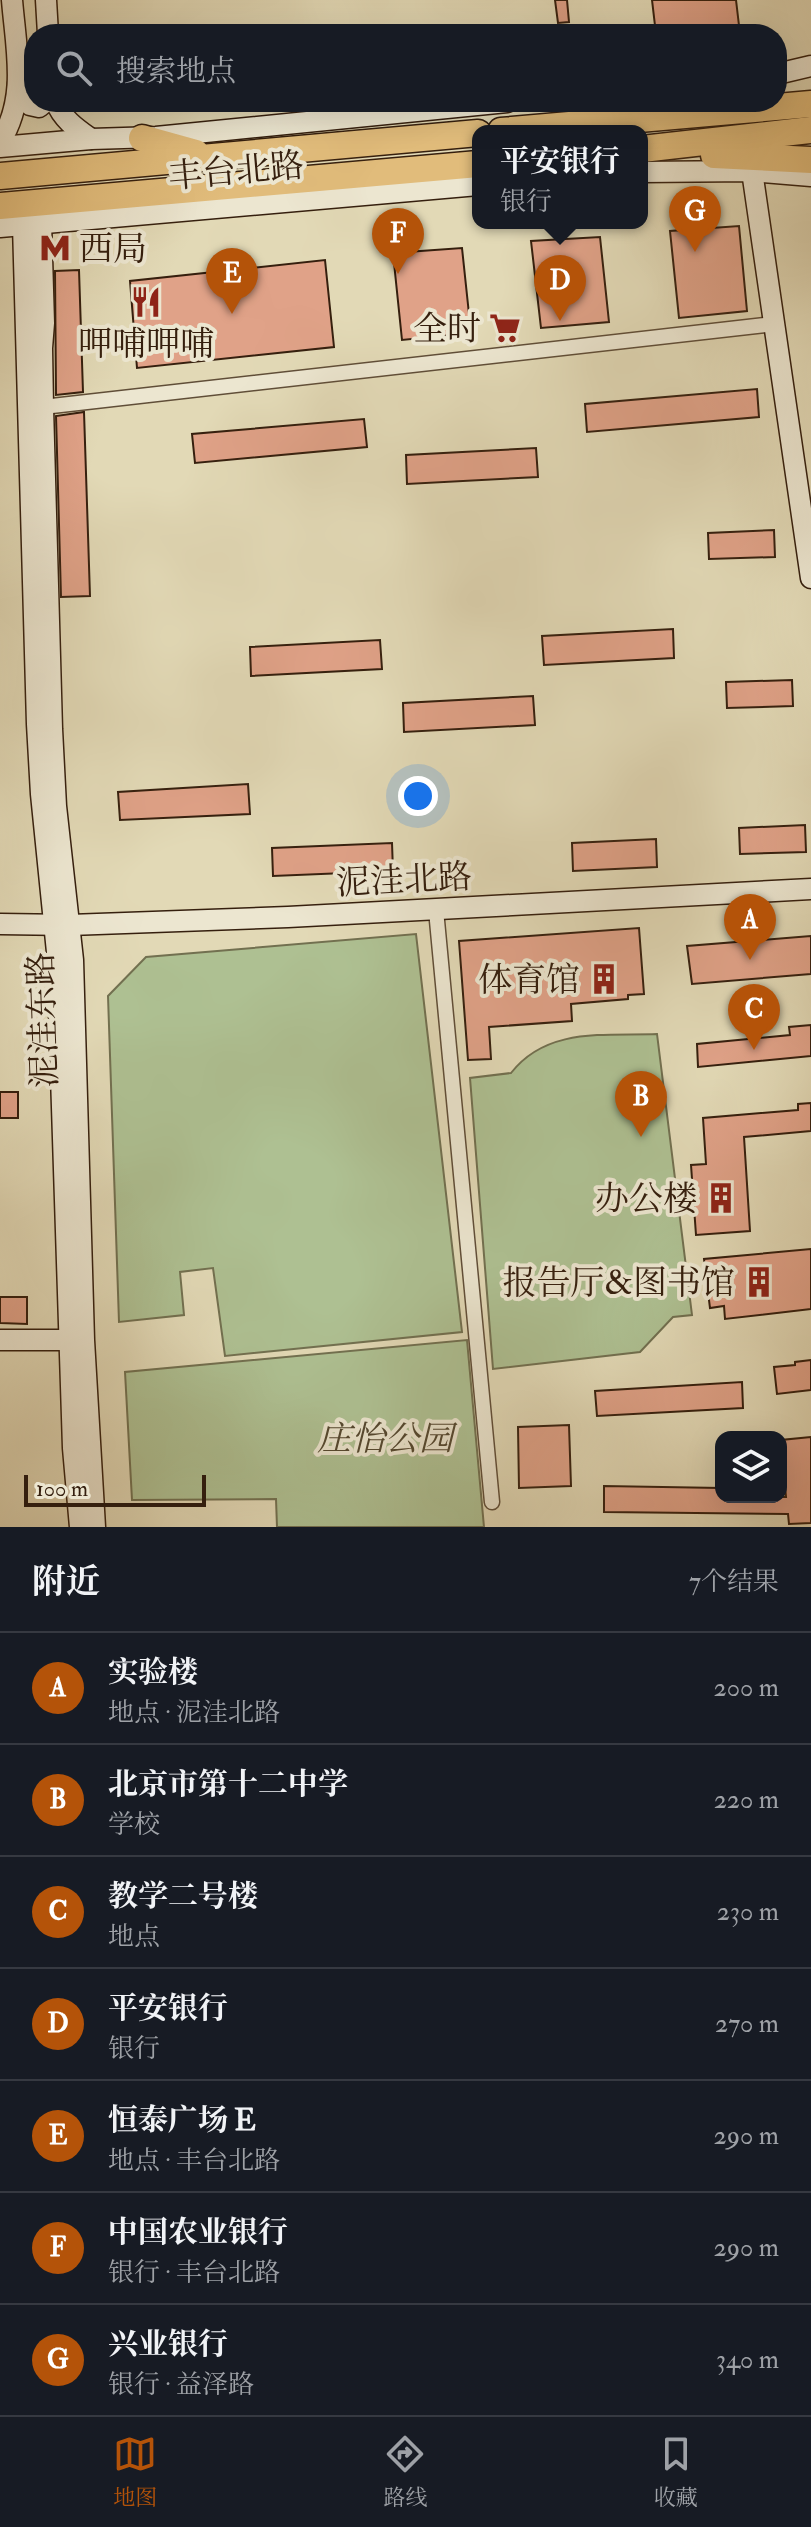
<!DOCTYPE html>
<html lang="zh">
<head>
<meta charset="utf-8">
<style>
  :root { --surface:#171b24; --page:#242831; --text:#f1f3f6; --muted:#9ea1a6; --line:#363941; --accent:#b45309 }
  body { margin:0; font-family:"IM FELL Double Pica","Noto Serif SC",serif; background:var(--page); color:var(--text) }
  .controls { position:absolute; right:24px; bottom:24px; display:grid; overflow:hidden; border-radius:16px; box-shadow:0 8px 32px #0002 }
  .controls button { width:72px; height:72px; display:grid; place-items:center; padding:0; border:0; border-bottom:2px solid var(--line); background:var(--surface); color:var(--text); font:40px sans-serif }
  .scale { position:absolute; left:24px; bottom:20px; width:182px; box-sizing:border-box; padding-left:8px; border:4px solid #351f0e; border-top:0; font-size:22px; line-height:28px; white-space:nowrap; color:#351f0e; -webkit-text-stroke:6px #ece6d0; paint-order:stroke }
  .you { position:absolute; left:418px; top:796px; width:28px; height:28px; margin:-20px; border:6px solid #fff; border-radius:50%; background:#1a73e8; box-shadow:0 0 0 12px #1a73e833 }
  .badge { display:grid; place-items:center; width:52px; height:52px; border-radius:50%; background:var(--accent); color:#fff; font-size:26px; font-weight:700 }
  .pin { position:absolute; translate:-50% -66px; filter:drop-shadow(0 2px 4px #0008) }
  .pin::after { content:''; position:absolute; top:42px; width:28px; height:24px; background:inherit; clip-path:polygon(0 0,100% 0,50% 100%) }
  .popup { position:absolute; left:472px; top:125px; width:176px; height:104px; box-sizing:border-box; display:grid; place-content:center; border-radius:16px; background:var(--surface); filter:drop-shadow(0 2px 6px #0005); font-size:26px; white-space:nowrap; color:var(--muted) }
  .popup b { font-size:30px; color:var(--text) }
  .popup::after { content:''; position:absolute; left:50%; top:100%; margin-left:-16px; border:16px solid transparent; border-top-color:var(--surface) }
  .list { margin:0; padding:0; list-style:none }
  h2 { display:flex; justify-content:space-between; align-items:center; height:104px; margin:0; padding:0 32px; font-size:34px }
  h2 small { font-size:26px; font-weight:400; color:var(--muted) }
  .list li { display:grid; grid-template-columns:52px 1fr auto; gap:24px; align-items:center; box-sizing:border-box; height:112px; padding:0 32px; border-top:2px solid var(--line) }
  .list b { display:block; font-size:30px; white-space:nowrap }
  .list p { margin:0; font-size:26px; white-space:nowrap; color:var(--muted) }
  .list em { font-size:26px; font-style:normal; color:var(--muted) }
  .icon { flex:none; width:44px; height:44px; fill:none; stroke:currentColor; stroke-width:2; stroke-linecap:round; stroke-linejoin:round }
  .map { position:relative; flex:none; width:811px; height:1527px; overflow:hidden }
  .search { position:absolute; background:var(--surface); box-shadow:0 8px 32px #0002; left:24px; right:24px; top:24px; height:88px; display:flex; align-items:center; gap:20px; box-sizing:border-box; padding:0 28px; border-radius:32px; color:var(--muted); font-size:30px }
  .sheet { height:888px; background:var(--surface) }
  nav { display:flex; justify-content:space-around; align-items:center; box-sizing:border-box; height:112px; border-top:2px solid var(--line); background:var(--surface); font-size:22px; color:var(--muted) }
  nav a { display:grid; justify-items:center; gap:4px }
  nav .on { color:var(--accent) }
  .map>svg:first-child { display:block }
  .green { fill:#aec092; stroke:#727050; stroke-width:2 }
  .building { fill:#e0a288; stroke:#351f0e; stroke-width:2 }
  .lines { fill:none; stroke-linecap:round; stroke-linejoin:round }
  .street-casing { stroke:#604e38; stroke-width:17 }
  .secondary-casing { stroke:#351f0e; stroke-width:23 }
  .highway-casing { stroke:#351f0e; stroke-width:29 }
  .street { stroke:#ece6d0; stroke-width:14 }
  .secondary { stroke:#ece6d0; stroke-width:20 }
  .highway { stroke:#e1bc7b; stroke-width:26 }
  .labels { text-anchor:middle; stroke-width:8; stroke-linejoin:round; paint-order:stroke }
  .street-label { font-size:34px; fill:#351f0e; stroke:#ece6d0 }
  .poi-label { font-size:34px; fill:#351f0e; stroke:#ece6d0; text-anchor:end }
  .park-label { font-size:34px; font-style:italic; fill:#53472f; stroke:#ece6d0 }
</style>
</head>
<body>
<div class="map">
<svg width="811" height="1527" viewBox="0 0 811 1527">
  <rect width="100%" height="100%" fill="#e2d9b6"/>
  <filter id="stains"><feTurbulence type="fractalNoise" baseFrequency=".0025" numOctaves="4"/><feColorMatrix values="0 0 0 0 .2 0 0 0 0 .09 0 0 0 0 .02 0 0 0 .5 -.17"/></filter>
  <radialGradient id="worn" r=".72"><stop offset=".6" stop-color="#630" stop-opacity="0"/><stop offset="1" stop-color="#630" stop-opacity=".3"/></radialGradient>
  <g class="green">
    <polygon points="416,934 462,1332 225,1356 213,1268 180,1272 184,1315 119,1322 108,996 146,957"/>
    <path d="M 657,1034 L 692,1315 L 673,1317 L 640,1352 L 493,1369 L 470,1078 L 511,1073 C 547,1027 604,1036 657,1034 Z"/>
    <polygon points="467,1340 484,1527 277,1527 276,1499 132,1500 125,1372"/>
  </g>
  <g class="building">
    <polygon points="555,0 567,0 569,22 558,23"/>
    <polygon points="652,0 736,0 740,34 656,34"/>
    <polygon points="739,226 747,311 679,318 670,231"/>
    <polygon points="600,237 609,322 541,328 531,241"/>
    <polygon points="462,248 471,333 402,340 393,253"/>
    <polygon points="325,260 334,347 137,368 130,281"/>
    <polygon points="79,270 83,392 56,395 55,271"/>
    <polygon points="757,389 759,417 587,432 585,404"/>
    <polygon points="84,412 90,596 61,597 56,416"/>
    <polygon points="364,419 367,447 195,463 192,434"/>
    <polygon points="536,448 538,477 407,484 406,455"/>
    <polygon points="774,530 775,557 709,559 708,533"/>
    <polygon points="673,629 674,658 544,665 542,636"/>
    <polygon points="380,640 382,669 251,676 250,647"/>
    <polygon points="792,680 793,706 727,708 726,682"/>
    <polygon points="533,696 535,725 404,732 403,703"/>
    <polygon points="248,784 250,814 120,820 118,792"/>
    <polygon points="805,825 806,852 740,854 739,828"/>
    <polygon points="656,839 657,867 573,871 572,843"/>
    <polygon points="392,843 393,871 273,876 272,848"/>
    <polygon points="639,928 644,994 628,995 628,999 571,1004 572,1021 489,1027 491,1059 468,1060 459,941"/>
    <polygon points="811,936 811,974 692,984 687,946"/>
    <polygon points="811,1025 811,1056 698,1067 697,1044 790,1035 789,1027"/>
    <rect x="0" y="1092" width="18" height="26"/>
    <polygon points="811,1103 811,1131 744,1137 750,1231 696,1235 691,1165 706,1164 703,1118 798,1110 798,1104"/>
    <polygon points="811,1249 811,1309 725,1319 724,1306 710,1308 704,1259"/>
    <polygon points="0,1297 27,1297 27,1324 0,1323"/>
    <polygon points="811,1360 811,1390 777,1394 774,1367 795,1365 795,1362"/>
    <polygon points="742,1382 743,1408 597,1416 595,1391"/>
    <polygon points="569,1425 571,1486 519,1488 518,1427"/>
    <polygon points="811,1437 811,1523 789,1524 788,1514 604,1512 604,1486 721,1488 721,1497 786,1497 781,1440"/>
  </g>
  <g class="lines">
    <defs>
      <g id="street">
        <polyline points="43,407 774,324"/>
        <polyline points="436,910 492,1502"/>
      </g>
      <g id="secondary">
        <polyline points="46,0 48,34"/>
        <polyline points="777,74 811,66"/>
        <polyline points="18,84 30,105 39,107 45,102"/>
        <path d="M 56,102 C 62,119 77,129 91,139"/>
        <path d="M 0,142 C 28,97 16,50 12,0"/>
        <polyline points="0,147 91,139 156,137 507,102"/>
        <polyline points="752,171 811,578"/>
        <polyline points="642,172 752,171 811,176"/>
        <polyline points="41,223 44,323 42,348 43,407 52,729 56,806 73,960 84,1340 95,1527"/>
        <polyline points="23,225 37,724 41,794 57,952 73,1448 80,1527"/>
        <polyline points="0,227 478,185"/>
        <polyline points="0,924 70,925 288,917 811,889"/>
        <polyline points="0,1340 80,1340"/>
      </g>
      <g id="highway">
        <polyline points="501,131 811,104"/>
        <polyline points="142,138 196,153"/>
        <polyline points="642,149 811,130"/>
        <polyline points="714,155 811,160"/>
        <polyline points="0,176 478,133"/>
        <polyline points="0,206 478,164"/>
      </g>
    </defs>
    <use href="#street" class="street-casing"/>
    <use href="#secondary" class="secondary-casing"/>
    <use href="#highway" class="highway-casing"/>
    <use href="#street" class="street"/>
    <use href="#secondary" class="secondary"/>
    <use href="#highway" class="highway"/>
  </g>
  <defs>
    <symbol id="metro-bare" viewBox="-9 -9 18 18"><path d="M-5.5 5V-5H-3L0 0L3-5H5.5V5H3V-.5L0 4L-3-.5V5Z" fill="#8f2418" stroke="#ece6d0" stroke-width="2.5" paint-order="stroke"/></symbol>
    <symbol id="restaurant-bare" viewBox="-9 -9 18 18"><path d="M-5-6h1v4h1v-4h1v4h1v-4h1v5L-1.5 .5V6h-2V.5L-5-1ZM5-6V6H3V1.5H1.5Q1.5-4 5-6Z" fill="#8f2418" stroke="#ece6d0" stroke-width="2.5" paint-order="stroke"/></symbol>
    <symbol id="supermarket-bare" viewBox="-9 -9 18 18"><path d="M-6-5.5h2.5l.6 2H6L4.5 2H-2.5L-4.4-4H-6ZM-1.5 3.2a1.3 1.3 0 1 0 .1 0ZM3 3.2a1.3 1.3 0 1 0 .1 0Z" fill="#8f2418" stroke="#ece6d0" stroke-width="2.5" paint-order="stroke"/></symbol>
    <symbol id="building-bare" viewBox="-9 -9 18 18"><path d="M-4-6H4V6H1V3H-1V6H-4ZM-2.5-4.3h1.7v1.8h-1.7ZM.8-4.3h1.7v1.8H.8ZM-2.5-1h1.7V.8h-1.7ZM.8-1h1.7V.8H.8Z" fill="#8f2418" stroke="#ece6d0" stroke-width="2.5" paint-order="stroke"/></symbol>
  </defs>
  <g fill-rule="evenodd">
    <use href="#metro-bare" x="33" y="226" width="44" height="44"/>
    <use href="#restaurant-bare" x="124" y="280" width="44" height="44"/>
    <use href="#supermarket-bare" x="483" y="306" width="44" height="44"/>
    <use href="#building-bare" x="582" y="957" width="44" height="44"/>
    <use href="#building-bare" x="699" y="1176" width="44" height="44"/>
    <use href="#building-bare" x="737" y="1260" width="44" height="44"/>
  </g>
  <g class="labels">
    <g class="street-label">
      <text transform="translate(236 170) rotate(-5)" y="12">丰台北路</text>
      <text transform="translate(404 879) rotate(-3)" y="12">泥洼北路</text>
      <text transform="translate(42 1020) rotate(-92)" y="12">泥洼东路</text>
    </g>
    <g class="poi-label">
      <text x="79" y="260" text-anchor="start">西局</text>
      <text x="481" y="340">全时</text>
      <text x="146" y="355" text-anchor="middle">呷哺呷哺</text>
      <text x="580" y="991">体育馆</text>
      <text x="697" y="1210">办公楼</text>
      <text x="735" y="1294">报告厅&amp;图书馆</text>
    </g>
    <g class="park-label">
      <text x="385" y="1450">庄怡公园</text>
    </g>
  </g>
  <rect width="100%" height="100%" filter="url(#stains)"/>
  <rect width="100%" height="100%" fill="url(#worn)"/>
</svg>
<div class="controls">
<button><svg class="icon" aria-label="layers" viewBox="0 0 24 24"><path d="M12 4l9 5-9 5-9-5zM3 14l9 5 9-5"/></svg></button>
</div>
<div class="scale">100 m</div>
<div class="you"></div>
<div class="pin badge" style="left:750px;top:960px">A</div>
<div class="pin badge" style="left:641px;top:1137px">B</div>
<div class="pin badge" style="left:754px;top:1050px">C</div>
<div class="pin badge" style="left:560px;top:321px">D</div>
<div class="popup"><b>平安银行</b>银行</div>
<div class="pin badge" style="left:232px;top:314px">E</div>
<div class="pin badge" style="left:398px;top:274px">F</div>
<div class="pin badge" style="left:695px;top:252px">G</div>
<div class="search"><svg class="icon" aria-label="search" viewBox="0 0 24 24"><circle cx="10" cy="10" r="6"/><path d="M15 15l6 6"/></svg>搜索地点</div>
</div>
<section class="sheet">
<h2>附近<small>7个结果</small></h2>
<ul class="list">
<li><span class="badge">A</span><div><b>实验楼</b><p>地点 · 泥洼北路</p></div><em>200 m</em></li>
<li><span class="badge">B</span><div><b>北京市第十二中学</b><p>学校</p></div><em>220 m</em></li>
<li><span class="badge">C</span><div><b>教学二号楼</b><p>地点</p></div><em>230 m</em></li>
<li><span class="badge">D</span><div><b>平安银行</b><p>银行</p></div><em>270 m</em></li>
<li><span class="badge">E</span><div><b>恒泰广场 E</b><p>地点 · 丰台北路</p></div><em>290 m</em></li>
<li><span class="badge">F</span><div><b>中国农业银行</b><p>银行 · 丰台北路</p></div><em>290 m</em></li>
<li><span class="badge">G</span><div><b>兴业银行</b><p>银行 · 益泽路</p></div><em>340 m</em></li>
</ul>
</section>
<nav>
<a class="on"><svg class="icon" aria-label="map" viewBox="0 0 24 24"><path d="M3 6l6-2 6 2 6-2v14l-6 2-6-2-6 2zM9 4v14M15 6v14"/></svg>地图</a>
<a><svg class="icon" aria-label="directions" viewBox="0 0 24 24"><path d="M12 3l9 9-9 9-9-9zM9 14v-3h6M13 9l2 2-2 2"/></svg>路线</a>
<a><svg class="icon" aria-label="saved" viewBox="0 0 24 24"><path d="M7 4h10v16l-5-4-5 4z"/></svg>收藏</a>
</nav>
</body>
</html>
